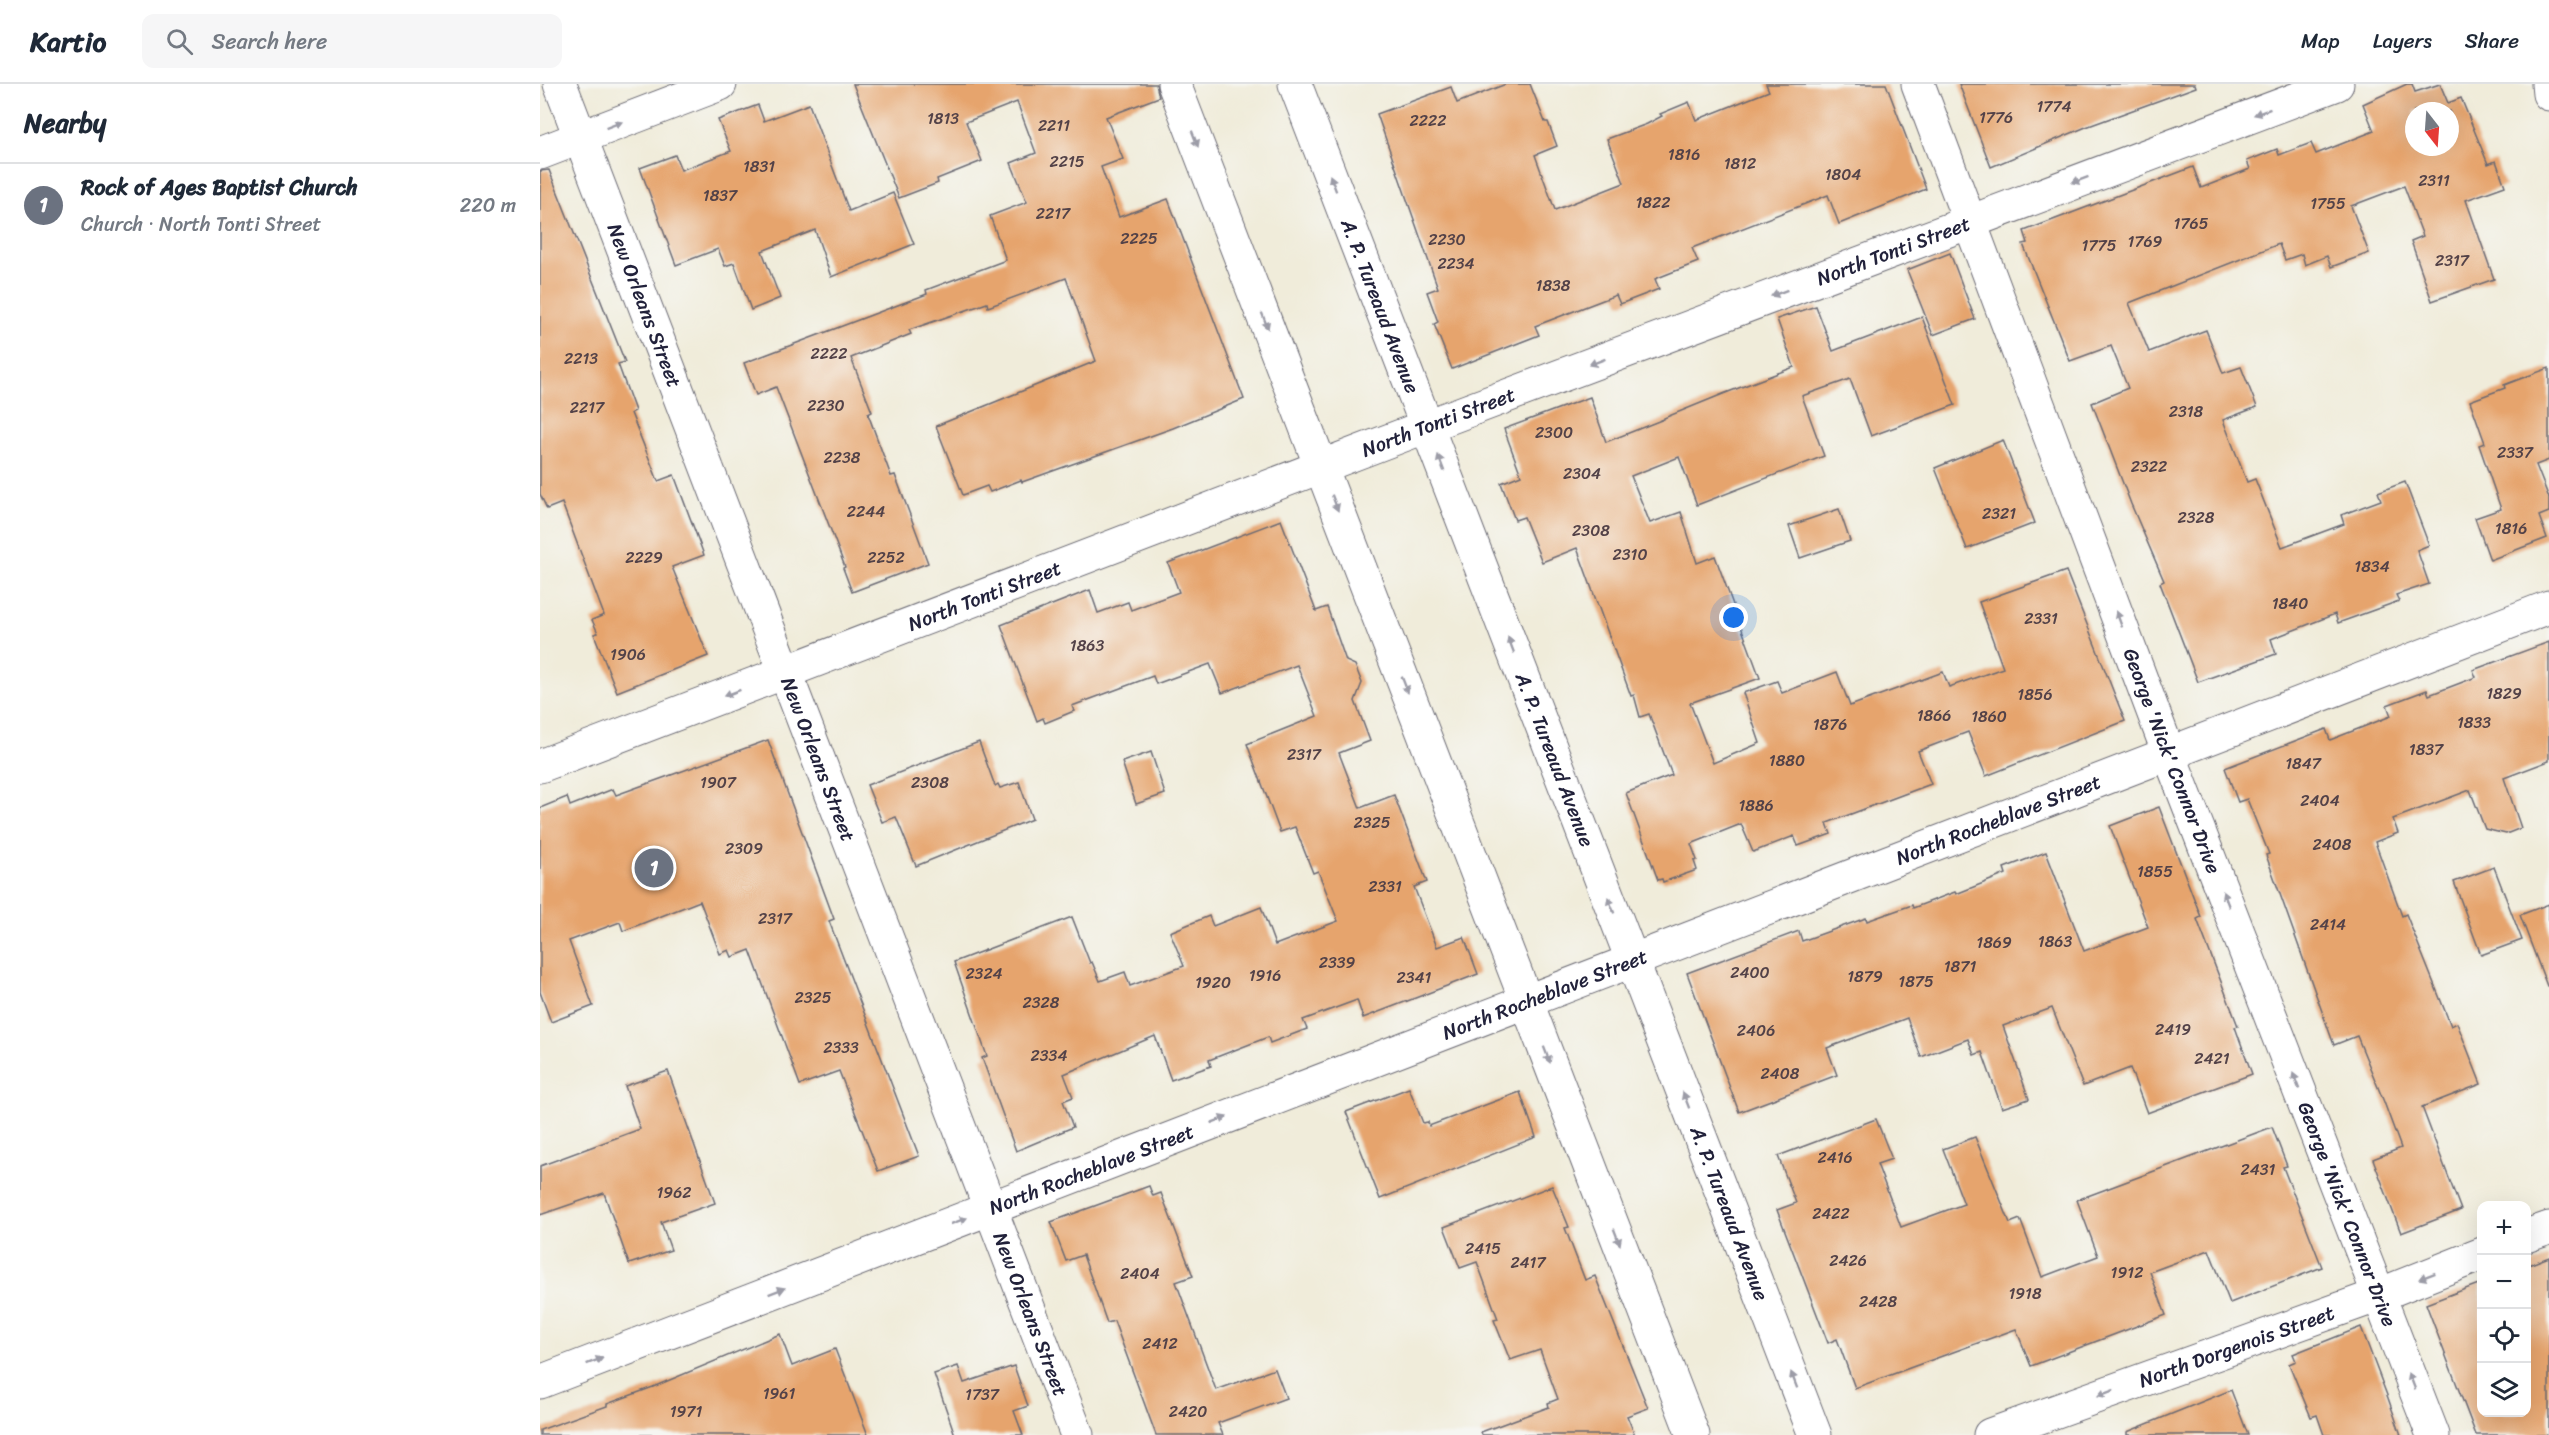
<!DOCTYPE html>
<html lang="en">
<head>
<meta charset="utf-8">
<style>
  :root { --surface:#fff; --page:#f6f6f7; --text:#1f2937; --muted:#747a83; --line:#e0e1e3; --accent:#111827 }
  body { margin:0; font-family:Sriracha,sans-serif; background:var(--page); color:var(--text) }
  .controls { position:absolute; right:18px; bottom:18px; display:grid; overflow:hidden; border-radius:12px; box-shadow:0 6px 24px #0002 }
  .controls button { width:54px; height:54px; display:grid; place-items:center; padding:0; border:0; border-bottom:2px solid var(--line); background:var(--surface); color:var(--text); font:30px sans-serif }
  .compass { position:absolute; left:1865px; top:18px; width:54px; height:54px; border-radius:50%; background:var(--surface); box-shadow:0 6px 24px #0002; rotate:163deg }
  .you { position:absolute; left:1194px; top:534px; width:21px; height:21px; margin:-15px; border:4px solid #fff; border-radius:50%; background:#1a73e8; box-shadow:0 0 0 9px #1a73e833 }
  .badge { display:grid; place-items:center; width:39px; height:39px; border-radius:50%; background:var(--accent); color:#fff; font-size:20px; font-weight:700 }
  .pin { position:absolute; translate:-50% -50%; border:3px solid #fff; box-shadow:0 2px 6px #0006 }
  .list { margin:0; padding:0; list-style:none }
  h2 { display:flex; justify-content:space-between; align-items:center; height:78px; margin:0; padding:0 24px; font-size:26px }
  h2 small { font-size:20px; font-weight:400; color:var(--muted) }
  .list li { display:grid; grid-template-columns:39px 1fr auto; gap:18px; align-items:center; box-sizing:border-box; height:84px; padding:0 24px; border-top:2px solid var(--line) }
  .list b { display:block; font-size:22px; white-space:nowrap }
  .list p { margin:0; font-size:20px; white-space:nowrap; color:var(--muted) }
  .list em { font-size:20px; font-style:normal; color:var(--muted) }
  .icon { flex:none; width:33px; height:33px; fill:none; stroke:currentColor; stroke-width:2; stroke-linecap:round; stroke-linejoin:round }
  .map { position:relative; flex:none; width:2009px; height:1351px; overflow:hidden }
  header { display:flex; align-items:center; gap:36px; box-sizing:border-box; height:84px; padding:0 30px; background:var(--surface); border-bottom:2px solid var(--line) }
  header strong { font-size:28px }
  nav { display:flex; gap:33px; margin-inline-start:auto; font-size:21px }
  .search { width:420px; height:54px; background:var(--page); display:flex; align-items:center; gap:15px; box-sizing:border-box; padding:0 21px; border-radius:12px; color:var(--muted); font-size:22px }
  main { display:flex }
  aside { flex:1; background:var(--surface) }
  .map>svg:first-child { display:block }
  .building { fill:#e6a46d; fill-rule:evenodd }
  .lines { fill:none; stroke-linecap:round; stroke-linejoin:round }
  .minor-casing { stroke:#6a6973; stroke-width:35 }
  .tertiary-casing { stroke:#6a6973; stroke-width:35 }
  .minor { stroke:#fff; stroke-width:33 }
  .tertiary { stroke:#fff; stroke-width:33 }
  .oneway { fill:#9c9ca7 }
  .labels { text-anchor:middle; stroke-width:4.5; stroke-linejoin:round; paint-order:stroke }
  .number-label { font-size:16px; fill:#534248 }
  .street-label { font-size:20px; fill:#22223b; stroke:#f6f6f2 }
</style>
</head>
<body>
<header>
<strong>Kartio</strong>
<div class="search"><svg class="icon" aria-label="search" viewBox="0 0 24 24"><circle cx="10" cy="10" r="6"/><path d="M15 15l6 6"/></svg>Search here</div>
<nav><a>Map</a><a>Layers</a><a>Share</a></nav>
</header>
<main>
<aside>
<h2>Nearby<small></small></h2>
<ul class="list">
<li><span class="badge" style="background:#6b7280">1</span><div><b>Rock of Ages Baptist Church</b><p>Church · North Tonti Street</p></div><em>220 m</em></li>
</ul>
</aside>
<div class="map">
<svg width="2009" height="1351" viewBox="0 0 2009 1351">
  <rect width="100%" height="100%" fill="#f6f6f2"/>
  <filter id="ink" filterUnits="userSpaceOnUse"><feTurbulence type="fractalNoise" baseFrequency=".0167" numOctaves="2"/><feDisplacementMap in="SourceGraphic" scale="12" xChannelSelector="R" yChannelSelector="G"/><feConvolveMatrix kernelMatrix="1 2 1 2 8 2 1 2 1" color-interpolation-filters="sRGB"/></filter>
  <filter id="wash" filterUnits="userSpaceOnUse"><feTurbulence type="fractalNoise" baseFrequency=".008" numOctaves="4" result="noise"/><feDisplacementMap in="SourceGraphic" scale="24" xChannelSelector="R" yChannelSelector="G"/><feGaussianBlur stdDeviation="1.35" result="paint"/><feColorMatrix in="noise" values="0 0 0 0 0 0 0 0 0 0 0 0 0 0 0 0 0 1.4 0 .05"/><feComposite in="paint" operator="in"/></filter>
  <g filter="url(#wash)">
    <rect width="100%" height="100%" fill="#f0ecda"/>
    <g id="blocks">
      <g class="building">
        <polygon points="313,0 616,0 619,13 566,33 583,75 561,83 579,133 628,115 704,315 633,344 482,398 481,396 450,408 447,402 423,411 396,342 556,277 526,194 448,223 447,219 369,246 371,250 311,274 332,328 328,330 351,392 355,391 388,479 312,508 303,484 305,483 236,303 216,311 204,279 387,210 386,206 466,176 450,132 487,118 471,79 496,69 477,18 426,38 442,77 397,95 398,99 359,114"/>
        <polygon points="966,0 990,0 1005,38 1008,38 1017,62 995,71 1015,126 1084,99 1067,55 1107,40 1122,32 1120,30 1149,18 1156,36 1229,7 1226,0 1346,0 1386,105 1299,140 1288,111 1152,164 1158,178 1115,195 1119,205 1080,220 1076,211 995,242 999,251 912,285 894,240 898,238 887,208 898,204 837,30 911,3 917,19"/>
        <polygon points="1419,0 1655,0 1656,3 1546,43 1451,83"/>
        <path d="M 1867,0 L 1872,0 L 1875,8 L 1900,0 L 1908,19 L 1921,14 L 1948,80 L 1956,77 L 1965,102 L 1926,116 L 1954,195 L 1892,217 L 1871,157 L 1883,152 L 1864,102 L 1811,122 L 1829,169 L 1791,183 L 1787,172 L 1765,181 L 1762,170 L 1745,176 L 1739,160 L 1589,219 L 1609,268 L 1666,246 L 1683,289 L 1701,283 L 1717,323 L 1683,336 L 1707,398 L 1715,395 L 1742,463 L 1804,440 L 1801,431 L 1841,416 L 1838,408 L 1865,398 L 1889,461 L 1877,466 L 1889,500 L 1856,511 L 1859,517 L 1798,539 L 1795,530 L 1731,555 L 1736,570 L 1658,598 L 1620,499 L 1624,497 L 1591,420 L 1552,319 L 1588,304 L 1571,262 L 1530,277 L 1483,160 L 1488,159 L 1484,147 L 1653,83 L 1661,104 L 1710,85 L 1707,77 L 1737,65 L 1739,71 L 1771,59 L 1776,70 L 1834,47 L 1823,20 ZM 1874,27 L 1910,27 L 1910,63 L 1874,63 Z"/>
        <polygon points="269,20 309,127 353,109 374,160 291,193 275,146 222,167 240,214 211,226 194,179 185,182 178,165 136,181 100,84 135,71 141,86 191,67 178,36 218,21 224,37"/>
        <polygon points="9,86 85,278 78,280 95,327 91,329 118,397 134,391 164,471 132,483 168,572 77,608 54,550 58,549 52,536 64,531 22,419 7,425 0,410 0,87"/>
        <polygon points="1410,169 1435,235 1393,251 1367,186"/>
        <polygon points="1276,222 1293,267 1382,233 1415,321 1331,352 1310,295 1262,312 1284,372 1157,421 1139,373 1091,392 1110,439 1141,428 1157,479 1175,472 1220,594 1150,619 1173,679 1220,659 1203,609 1237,597 1242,609 1297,588 1310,622 1403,588 1409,603 1463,584 1439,518 1526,487 1585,637 1446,692 1428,648 1378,667 1391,700 1287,739 1291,750 1258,762 1254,752 1213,768 1201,740 1151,760 1157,776 1154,777 1157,786 1123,798 1122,795 1118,796 1086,709 1132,691 1109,630 1100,633 1094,611 1091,612 1037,464 1002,478 984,433 975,436 961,399 981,391 964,345 1050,313 1066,358 1124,335 1124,334 1183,310 1254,283 1237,235"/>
        <polygon points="2009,284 2009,376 1996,381 2009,414 2009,428 1999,432 2007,454 1950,476 1935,434 1961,425 1939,361 1945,359 1930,317 1965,304 1964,301"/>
        <polygon points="1463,356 1495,439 1427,465 1395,384"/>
        <polygon points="1299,425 1310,457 1260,474 1249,442"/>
        <polygon points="741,436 776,527 787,523 806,577 815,581 822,599 815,617 830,657 799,669 820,724 854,711 887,798 874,803 897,863 924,853 938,890 823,934 817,916 763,936 767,945 730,959 728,953 669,976 671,982 631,996 615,952 524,990 533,1013 523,1017 533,1043 476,1067 442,974 447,972 414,878 532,833 550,879 552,878 560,897 585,888 590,902 644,882 630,848 669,832 673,842 721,823 735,861 798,837 778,787 773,789 755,743 740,748 707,660 777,632 757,581 682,609 670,580 616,600 613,592 532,622 534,627 505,639 503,634 497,637 461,541 550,506 558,529 588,518 591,526 639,508 628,479"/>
        <polygon points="2009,558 2009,677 1964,694 1981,744 1966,750 1945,745 1930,706 1853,735 1858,749 1835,758 1862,832 1866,830 1911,942 1917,939 1941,1000 1882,1023 1921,1126 1861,1149 1833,1075 1861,1064 1844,1018 1817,952 1794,961 1726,771 1729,770 1707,715 1698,718 1685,684 1786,645 1790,656 1851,632 1847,621 1887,606 1889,611 1936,593 1933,586"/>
        <polygon points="228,656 294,835 289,837 379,1072 338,1087 299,987 260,1001 210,866 192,873 189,866 180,870 160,817 83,847 80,838 29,857 53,922 11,938 0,908 0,724 27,713 30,722 73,705 76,711"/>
        <polygon points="439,658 455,702 458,700 460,704 479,698 492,735 376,782 356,733 342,738 327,701"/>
        <polygon points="611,668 625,710 596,720 582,678"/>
        <polygon points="1619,723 1661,833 1657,835 1698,942 1695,943 1712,990 1607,1029 1590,984 1543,1002 1512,924 1463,942 1489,1015 1462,1024 1442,968 1434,971 1428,955 1381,973 1367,934 1287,964 1297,991 1199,1028 1147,889 1259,847 1262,857 1326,834 1327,837 1372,821 1373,824 1415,808 1416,810 1466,790 1464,784 1506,768 1544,867 1608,843 1570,742"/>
        <polygon points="1954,783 1982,856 1941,871 1914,798"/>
        <polygon points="2009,820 2009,902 2007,902 1980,831"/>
        <polygon points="128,987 175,1119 121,1138 131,1166 89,1180 64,1109 0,1131 0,1082 100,1045 85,1002"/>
        <polygon points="869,1004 883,1039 888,1038 889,1042 980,1008 996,1053 840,1115 806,1028"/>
        <polygon points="1336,1035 1352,1075 1337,1080 1361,1143 1424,1120 1403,1065 1435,1053 1470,1139 1480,1135 1502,1193 1558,1172 1537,1116 1732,1043 1747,1082 1743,1083 1782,1183 1690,1219 1669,1166 1610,1188 1626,1231 1491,1282 1476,1245 1315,1304 1297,1255 1288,1259 1237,1126 1256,1119 1238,1072"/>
        <polygon points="609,1102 613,1112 621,1109 653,1192 636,1198 676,1306 735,1285 746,1314 678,1339 683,1351 616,1351 574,1237 567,1239 543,1171 526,1177 511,1138"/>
        <polygon points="1012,1102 1029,1143 1025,1144 1045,1196 1055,1192 1108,1324 1087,1332 1095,1351 942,1351 941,1348 1009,1323 1008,1319 1018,1315 1000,1266 970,1276 954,1236 958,1235 937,1178 920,1184 904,1143"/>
        <polygon points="2009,1173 2009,1351 1936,1351 1886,1220 1941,1199 1941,1329 1986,1329 1986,1182"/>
        <polygon points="1821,1243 1848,1314 1861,1351 1784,1351 1777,1331 1771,1333 1749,1280 1756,1277 1753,1270"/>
        <polygon points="240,1250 252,1282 295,1265 328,1351 0,1351 0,1346 67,1322 67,1320 113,1303"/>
        <polygon points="418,1282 424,1299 474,1282 488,1322 474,1327 483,1351 415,1351 394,1290"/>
        <polygon points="1691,1306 1708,1351 1587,1351 1587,1348"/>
      </g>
    </g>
  </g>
  <g filter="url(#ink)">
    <use href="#blocks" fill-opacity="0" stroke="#6a6973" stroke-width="1.5"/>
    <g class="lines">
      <defs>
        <g id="minor">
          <path id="s1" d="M 20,0 L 537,1351"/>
          <path id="s2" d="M 1378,0 L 1629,670 L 1893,1351"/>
          <polyline points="2008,0 2009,10"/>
          <path id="s3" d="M 0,682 L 887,342 L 1797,0"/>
          <polyline points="1986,1152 2009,1144"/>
          <path id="s4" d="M 0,1298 L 2009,523"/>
          <path id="s5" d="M 1450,1351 L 1839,1211 L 1942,1170"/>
        </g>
        <g id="tertiary">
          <polyline points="634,0 1153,1351"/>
          <path id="s6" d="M 755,0 L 1275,1351"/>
          <polyline points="0,69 180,0"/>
        </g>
      </defs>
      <use href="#minor" class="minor-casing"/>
      <use href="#tertiary" class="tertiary-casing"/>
      <use href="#minor" class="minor"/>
      <use href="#tertiary" class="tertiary"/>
    </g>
    <defs><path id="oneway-solid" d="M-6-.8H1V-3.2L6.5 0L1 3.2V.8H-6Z" transform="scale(1.5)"/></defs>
    <g class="oneway">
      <use href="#oneway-solid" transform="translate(1722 28) rotate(160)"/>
      <use href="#oneway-solid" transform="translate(74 41) rotate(-21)"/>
      <use href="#oneway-solid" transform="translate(655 55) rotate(69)"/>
      <use href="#oneway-solid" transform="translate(1540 96) rotate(160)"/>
      <use href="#oneway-solid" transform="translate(793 99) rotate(-111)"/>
      <use href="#oneway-solid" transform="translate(1239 209) rotate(159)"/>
      <use href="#oneway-solid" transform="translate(725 237) rotate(69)"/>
      <use href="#oneway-solid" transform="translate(1057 278) rotate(159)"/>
      <use href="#oneway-solid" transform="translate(901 379) rotate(-111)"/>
      <use href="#oneway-solid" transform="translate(795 419) rotate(69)"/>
      <use href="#oneway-solid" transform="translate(1579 535) rotate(-110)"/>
      <use href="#oneway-solid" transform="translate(971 561) rotate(-111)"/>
      <use href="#oneway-solid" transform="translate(865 601) rotate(69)"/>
      <use href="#oneway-solid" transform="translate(192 609) rotate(159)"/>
      <use href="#oneway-solid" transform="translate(1686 815) rotate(-111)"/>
      <use href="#oneway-solid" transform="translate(1071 821) rotate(-111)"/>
      <use href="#oneway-solid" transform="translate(1007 971) rotate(69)"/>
      <use href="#oneway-solid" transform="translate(1756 997) rotate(-111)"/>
      <use href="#oneway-solid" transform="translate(1146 1016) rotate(-111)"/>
      <use href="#oneway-solid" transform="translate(679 1036) rotate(-21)"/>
      <use href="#oneway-solid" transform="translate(419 1137) rotate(-21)"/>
      <use href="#oneway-solid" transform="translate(1077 1153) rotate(69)"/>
      <use href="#oneway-solid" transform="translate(1887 1192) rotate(159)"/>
      <use href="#oneway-solid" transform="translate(237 1207) rotate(-21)"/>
      <use href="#oneway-solid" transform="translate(55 1277) rotate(-21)"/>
      <use href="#oneway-solid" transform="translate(1254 1296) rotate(-111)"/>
      <use href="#oneway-solid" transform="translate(1872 1297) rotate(-111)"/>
      <use href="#oneway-solid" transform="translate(1566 1309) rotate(160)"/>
    </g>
  </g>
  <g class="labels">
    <g class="number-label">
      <text x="1514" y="28">1774</text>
      <text x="1456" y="39">1776</text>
      <text x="403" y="40">1813</text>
      <text x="888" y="42">2222</text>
      <text x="514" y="47">2211</text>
      <text x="1144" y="76">1816</text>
      <text x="527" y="83">2215</text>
      <text x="1200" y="85">1812</text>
      <text x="219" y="88">1831</text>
      <text x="1303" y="96">1804</text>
      <text x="1894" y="102">2311</text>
      <text x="180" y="117">1837</text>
      <text x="1113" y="124">1822</text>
      <text x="1788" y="125">1755</text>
      <text x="513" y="135">2217</text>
      <text x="1651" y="145">1765</text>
      <text x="599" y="160">2225</text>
      <text x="907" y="161">2230</text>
      <text x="1605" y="163">1769</text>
      <text x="1559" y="167">1775</text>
      <text x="1912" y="182">2317</text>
      <text x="916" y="185">2234</text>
      <text x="1013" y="207">1838</text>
      <text x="289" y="275">2222</text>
      <text x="41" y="280">2213</text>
      <text x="286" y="327">2230</text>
      <text x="47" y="329">2217</text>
      <text x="1646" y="333">2318</text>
      <text x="1014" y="354">2300</text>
      <text x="1975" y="374">2337</text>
      <text x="302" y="379">2238</text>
      <text x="1609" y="388">2322</text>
      <text x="1042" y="395">2304</text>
      <text x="326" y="433">2244</text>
      <text x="1459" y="435">2321</text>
      <text x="1656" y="439">2328</text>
      <text x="1971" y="450">1816</text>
      <text x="1051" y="452">2308</text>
      <text x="1090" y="476">2310</text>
      <text x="104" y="479">2229</text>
      <text x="346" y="479">2252</text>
      <text x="1832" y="488">1834</text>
      <text x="1750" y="525">1840</text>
      <text x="1501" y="540">2331</text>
      <text x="547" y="567">1863</text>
      <text x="88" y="576">1906</text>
      <text x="1964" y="615">1829</text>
      <text x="1495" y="616">1856</text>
      <text x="1394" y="637">1866</text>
      <text x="1449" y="638">1860</text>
      <text x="1934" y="644">1833</text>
      <text x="1290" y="646">1876</text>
      <text x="1886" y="671">1837</text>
      <text x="764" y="676">2317</text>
      <text x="1247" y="682">1880</text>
      <text x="1763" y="685">1847</text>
      <text x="178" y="704">1907</text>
      <text x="390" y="704">2308</text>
      <text x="1780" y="722">2404</text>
      <text x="1216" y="727">1886</text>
      <text x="832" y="744">2325</text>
      <text x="1792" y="766">2408</text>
      <text x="204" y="770">2309</text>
      <text x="1615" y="793">1855</text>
      <text x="845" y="808">2331</text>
      <text x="235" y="840">2317</text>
      <text x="1788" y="846">2414</text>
      <text x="1515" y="863">1863</text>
      <text x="1454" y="864">1869</text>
      <text x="797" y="884">2339</text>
      <text x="1420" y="888">1871</text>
      <text x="1210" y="894">2400</text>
      <text x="444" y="895">2324</text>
      <text x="725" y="897">1916</text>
      <text x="1325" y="898">1879</text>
      <text x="874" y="899">2341</text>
      <text x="1376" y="903">1875</text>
      <text x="673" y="904">1920</text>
      <text x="273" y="919">2325</text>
      <text x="501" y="924">2328</text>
      <text x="1633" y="951">2419</text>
      <text x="1216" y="952">2406</text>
      <text x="301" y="969">2333</text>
      <text x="509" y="977">2334</text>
      <text x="1672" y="980">2421</text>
      <text x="1240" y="995">2408</text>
      <text x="1295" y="1079">2416</text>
      <text x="1718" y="1091">2431</text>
      <text x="134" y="1114">1962</text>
      <text x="1291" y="1135">2422</text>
      <text x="943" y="1170">2415</text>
      <text x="1308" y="1182">2426</text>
      <text x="988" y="1184">2417</text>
      <text x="1587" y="1194">1912</text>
      <text x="600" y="1195">2404</text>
      <text x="1485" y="1215">1918</text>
      <text x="1338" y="1223">2428</text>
      <text x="620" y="1265">2412</text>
      <text x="239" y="1315">1961</text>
      <text x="442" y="1316">1737</text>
      <text x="146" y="1333">1971</text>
      <text x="648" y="1333">2420</text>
    </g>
    <g class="street-label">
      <text dy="7" stroke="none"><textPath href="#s3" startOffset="1448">North Tonti Street</textPath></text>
      <text dy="7" stroke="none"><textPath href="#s1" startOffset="237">New Orleans Street</textPath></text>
      <text dy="7" stroke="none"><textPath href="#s6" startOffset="238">A. P. Tureaud Avenue</textPath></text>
      <text dy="7" stroke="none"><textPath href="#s3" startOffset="962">North Tonti Street</textPath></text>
      <text dy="7" stroke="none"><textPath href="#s3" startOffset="476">North Tonti Street</textPath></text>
      <text dy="7" stroke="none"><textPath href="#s1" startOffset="723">New Orleans Street</textPath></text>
      <text dy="7" stroke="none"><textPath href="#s6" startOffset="724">A. P. Tureaud Avenue</textPath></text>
      <text dy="7" stroke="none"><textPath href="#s2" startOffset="723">George 'Nick' Connor Drive</textPath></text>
      <text dy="7" stroke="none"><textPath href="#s4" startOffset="1563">North Rocheblave Street</textPath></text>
      <text dy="7" stroke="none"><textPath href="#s4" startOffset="1077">North Rocheblave Street</textPath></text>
      <text dy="7" stroke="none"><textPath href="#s4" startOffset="591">North Rocheblave Street</textPath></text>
      <text dy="7" stroke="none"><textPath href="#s6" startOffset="1210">A. P. Tureaud Avenue</textPath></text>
      <text dy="7" stroke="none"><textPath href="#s2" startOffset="1209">George 'Nick' Connor Drive</textPath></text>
      <text dy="7" stroke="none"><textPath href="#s1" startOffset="1317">New Orleans Street</textPath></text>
      <text dy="7" stroke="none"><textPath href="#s5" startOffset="262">North Dorgenois Street</textPath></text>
    </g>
  </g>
</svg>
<div class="controls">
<button>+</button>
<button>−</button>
<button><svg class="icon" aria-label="locate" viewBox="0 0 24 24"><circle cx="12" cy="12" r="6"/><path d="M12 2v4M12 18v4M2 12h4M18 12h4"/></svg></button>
<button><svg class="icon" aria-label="layers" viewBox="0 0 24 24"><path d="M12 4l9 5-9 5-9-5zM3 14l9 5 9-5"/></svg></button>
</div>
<svg class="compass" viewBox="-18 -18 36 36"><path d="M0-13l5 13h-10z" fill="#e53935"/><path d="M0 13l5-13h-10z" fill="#747a83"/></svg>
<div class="you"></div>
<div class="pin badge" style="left:114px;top:784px;background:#6b7280">1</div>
</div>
</main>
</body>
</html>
